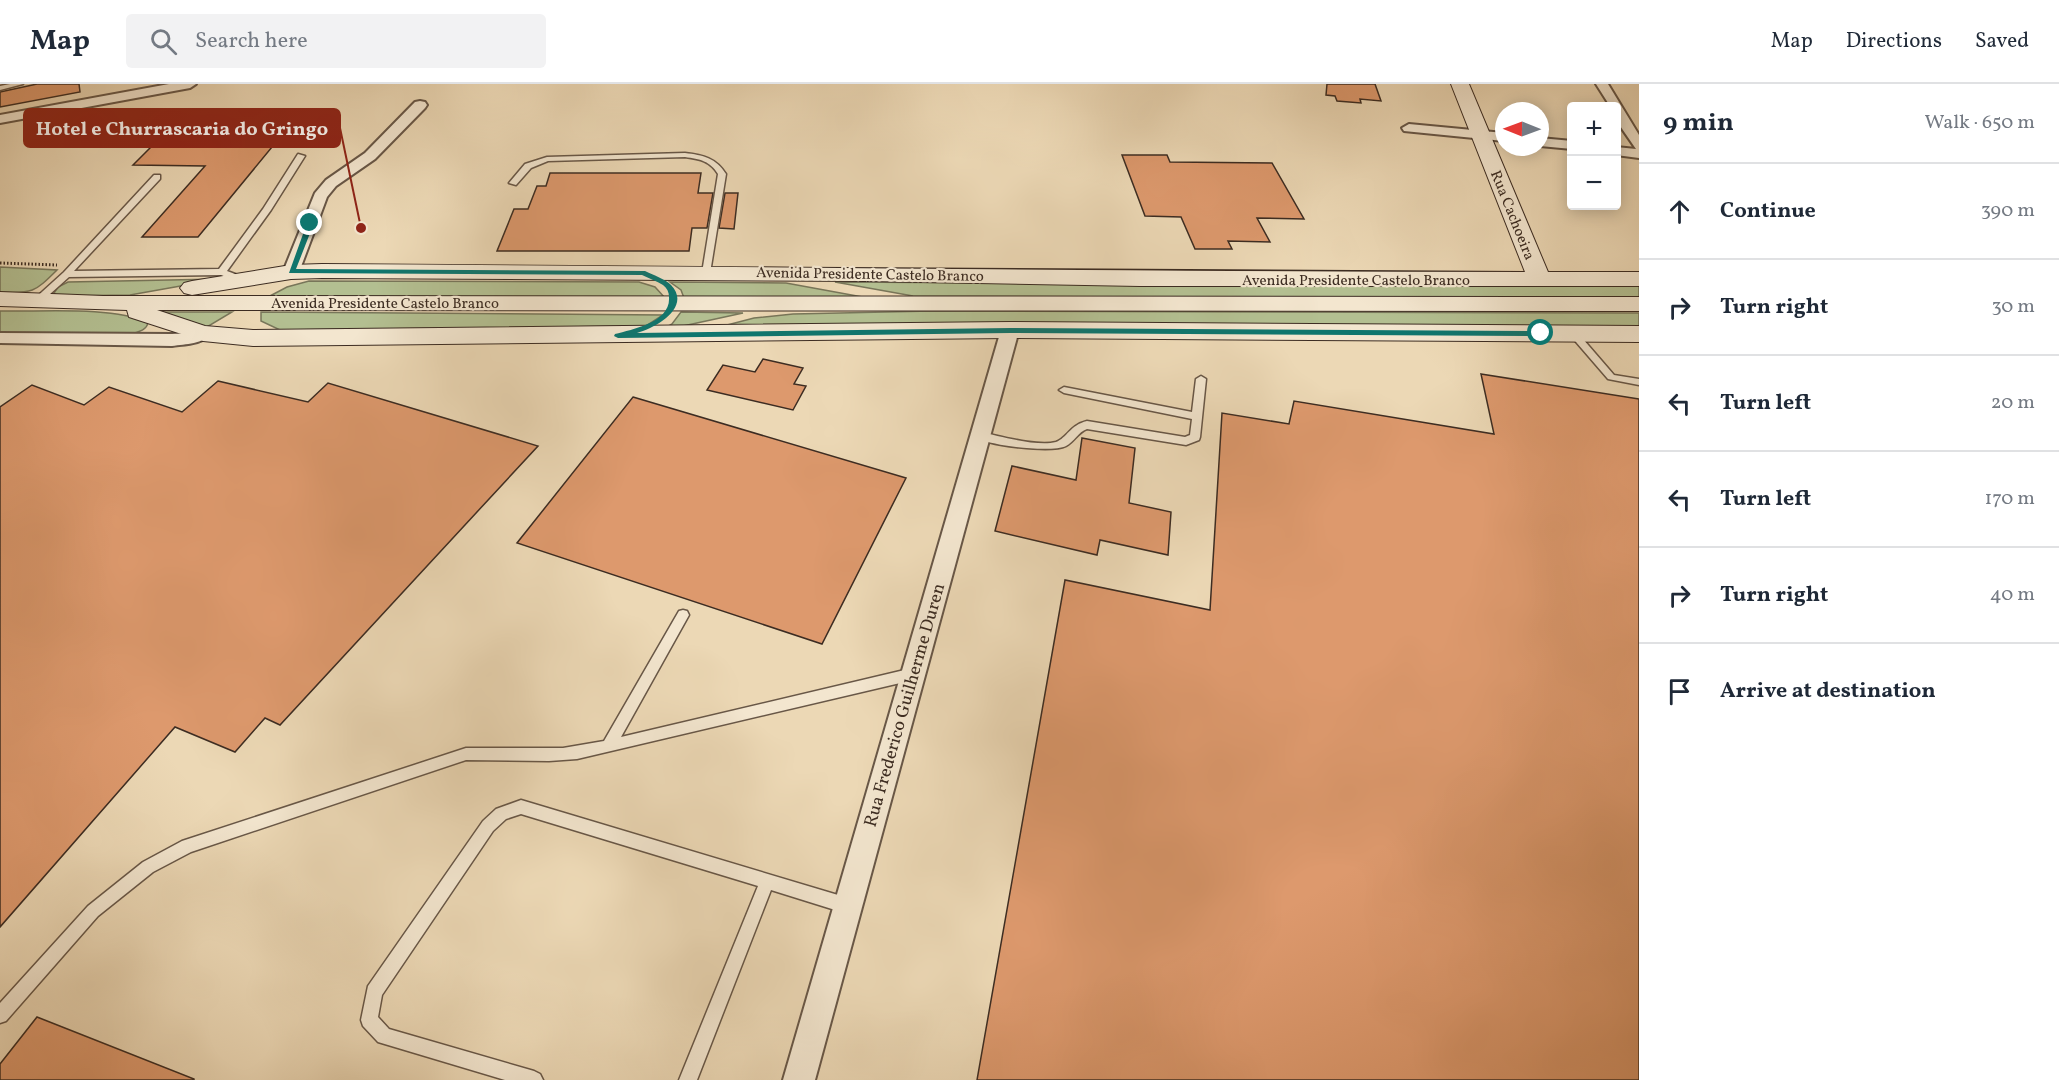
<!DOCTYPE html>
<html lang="en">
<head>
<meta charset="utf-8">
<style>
  :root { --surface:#fff; --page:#f2f2f3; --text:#1f2937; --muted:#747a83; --line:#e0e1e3 }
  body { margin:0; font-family:Vollkorn,serif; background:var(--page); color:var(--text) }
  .controls { position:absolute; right:18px; top:18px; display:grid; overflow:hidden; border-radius:6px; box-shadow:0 3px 15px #0003 }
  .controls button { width:54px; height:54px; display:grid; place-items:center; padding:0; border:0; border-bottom:2px solid var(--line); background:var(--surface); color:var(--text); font:30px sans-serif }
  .compass { position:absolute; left:1495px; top:18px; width:54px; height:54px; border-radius:50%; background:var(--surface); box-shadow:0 3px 15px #0003; rotate:271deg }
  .stop { position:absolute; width:18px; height:18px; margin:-14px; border:4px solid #0f766e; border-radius:50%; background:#fff }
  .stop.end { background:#0f766e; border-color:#fff; box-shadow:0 2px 6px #0008 }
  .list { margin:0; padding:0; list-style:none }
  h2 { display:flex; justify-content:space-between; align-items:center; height:78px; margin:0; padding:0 24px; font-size:26px }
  h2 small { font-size:20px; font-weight:400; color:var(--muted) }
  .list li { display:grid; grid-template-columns:39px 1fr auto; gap:18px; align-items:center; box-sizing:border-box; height:96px; padding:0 24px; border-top:2px solid var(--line) }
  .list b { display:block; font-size:22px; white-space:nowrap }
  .list em { font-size:20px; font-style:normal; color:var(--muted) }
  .icon { flex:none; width:33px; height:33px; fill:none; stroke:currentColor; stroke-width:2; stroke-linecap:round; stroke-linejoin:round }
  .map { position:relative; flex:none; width:1639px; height:996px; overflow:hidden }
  header { display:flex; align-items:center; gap:36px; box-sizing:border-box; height:84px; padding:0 30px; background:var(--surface); border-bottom:2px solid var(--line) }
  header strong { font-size:28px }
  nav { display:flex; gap:33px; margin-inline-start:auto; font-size:21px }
  .search { width:420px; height:54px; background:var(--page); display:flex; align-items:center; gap:15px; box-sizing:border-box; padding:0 21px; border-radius:6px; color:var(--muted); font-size:22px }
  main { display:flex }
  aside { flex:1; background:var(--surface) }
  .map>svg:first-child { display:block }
  .green { fill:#b3bf91; stroke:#78765a; stroke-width:1.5 }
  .building { fill:#dd996d; stroke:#3c2c22; stroke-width:1.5 }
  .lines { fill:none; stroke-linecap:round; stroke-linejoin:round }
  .lane-casing { stroke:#685747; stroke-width:3 }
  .street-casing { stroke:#685747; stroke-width:4 }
  .secondary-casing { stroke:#3c2c22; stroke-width:2 }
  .path { stroke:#3c2c22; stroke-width:3; stroke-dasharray:1.5 2; stroke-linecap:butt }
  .lane { fill:#f3e6cf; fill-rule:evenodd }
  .street { fill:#f3e6cf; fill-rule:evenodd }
  .secondary { fill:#f3e6cf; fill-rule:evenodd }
  .route { fill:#0f766e }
  .labels { text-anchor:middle; stroke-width:4.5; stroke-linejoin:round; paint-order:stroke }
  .far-street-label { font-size:15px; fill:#3c2c22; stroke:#f3e6cf }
  .street-label { font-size:18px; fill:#3c2c22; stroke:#f3e6cf }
  .leader { fill:none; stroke:#8f2418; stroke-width:2 }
  .callout-dot { fill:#8f2418; stroke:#f3e6cf; stroke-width:2 }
  .callout { fill:#8f2418; stroke:#8f2418; stroke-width:2 }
  .callout-label { font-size:20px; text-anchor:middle; font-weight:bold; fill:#fff }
</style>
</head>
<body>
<header>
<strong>Map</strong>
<div class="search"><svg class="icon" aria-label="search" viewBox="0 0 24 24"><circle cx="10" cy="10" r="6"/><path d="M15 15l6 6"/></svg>Search here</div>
<nav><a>Map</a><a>Directions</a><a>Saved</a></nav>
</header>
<main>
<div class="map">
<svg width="1639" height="996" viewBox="0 0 1639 996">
  <rect width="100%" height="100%" fill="#ecd8b5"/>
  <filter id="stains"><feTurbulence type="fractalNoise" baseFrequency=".00333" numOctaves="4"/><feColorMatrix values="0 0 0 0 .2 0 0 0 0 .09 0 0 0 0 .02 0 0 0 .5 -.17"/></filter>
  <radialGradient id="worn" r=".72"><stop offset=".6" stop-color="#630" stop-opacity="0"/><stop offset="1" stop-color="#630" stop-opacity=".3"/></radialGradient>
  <g class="green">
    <path d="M 0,183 L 57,186 C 35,208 32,210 0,208 Z"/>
    <polygon points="220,195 130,211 57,212 54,209 58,203 68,198"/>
    <polygon points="309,197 639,198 655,203 665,214 268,213 287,203"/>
    <polygon points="670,198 786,199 868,214 684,214 681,206"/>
    <polygon points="835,198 1639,202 1639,215 913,212"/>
    <path d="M 0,227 C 43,228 110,222 148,238 C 147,247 137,248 130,250 L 0,249 Z"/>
    <polygon points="932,227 1639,229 1639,246 704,247 754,234 793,230"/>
    <polygon points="155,228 232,228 207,243"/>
    <polygon points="261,228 663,231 646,242 280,246 261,237"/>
    <polygon points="681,228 743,229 660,247 672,240"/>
  </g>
  <g class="building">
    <polygon points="37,0 79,0 80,8 0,23 0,8"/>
    <polygon points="1327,0 1375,0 1381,17 1360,15 1361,19 1337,17 1335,12 1326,11"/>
    <polygon points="151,63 206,62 272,63 198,153 142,153 205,82 133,81"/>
    <polygon points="1122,71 1167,71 1170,78 1272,79 1304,135 1257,134 1270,158 1228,157 1232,165 1195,165 1181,133 1145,132"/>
    <polygon points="550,89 701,89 698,109 713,109 707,144 692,144 689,167 497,167 514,125 528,125 537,102 546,102"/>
    <polygon points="725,109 738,109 734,145 719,144"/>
    <polygon points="763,275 803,284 794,300 806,302 793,326 707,306 723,281 755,288"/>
    <polygon points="1481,290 1639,315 1639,996 977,996 1065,496 1210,526 1222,329 1289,340 1294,317 1494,350"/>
    <polygon points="218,297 308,318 328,299 538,362 280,641 265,634 235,668 175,643 0,843 0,323 32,301 84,321 109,303 182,328"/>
    <polygon points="633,313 906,394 822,560 517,459"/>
    <polygon points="1082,354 1135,364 1129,419 1171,428 1168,471 1100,456 1097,471 995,447 1012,382 1076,396"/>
    <polygon points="37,933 194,995 194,996 0,996 0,980"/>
  </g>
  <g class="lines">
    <defs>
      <g id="lane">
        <polygon points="10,0 23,0 0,6 0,2"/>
        <path d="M 685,69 C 703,71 716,74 726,90 L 710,189 L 706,192 L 702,189 L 718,90 C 710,77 700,75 685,73 L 548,77 L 531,84 L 516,101 L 509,99 L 525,80 L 547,73 Z"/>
        <polygon points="298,70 305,72 271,126 227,187 243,193 243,197 237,197 221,191 69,193 40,219 34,219 32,217 64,188 154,91 160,91 160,95 74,187 219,185 263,125"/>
        <polygon points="1573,246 1576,247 1614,291 1639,295 1639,301 1608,295 1570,251 1568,249"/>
        <path d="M 1201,292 L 1206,295 L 1200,353 L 1199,356 L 1186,361 L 1087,345 C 1078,348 1074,358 1066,362 C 1052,369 985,362 975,352 L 980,348 C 1000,352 1037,363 1056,358 C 1067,354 1070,341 1087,337 L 1185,353 L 1190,351 L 1192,335 L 1064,309 L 1059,306 L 1064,303 L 1192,328 L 1196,295 Z"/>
        <polygon points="683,526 687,527 689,531 621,653 913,584 918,586 919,590 918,594 913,596 577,675 549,677 466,676 191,768 153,788 98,832 6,937 0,939 0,919 88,822 143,778 182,757 466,664 563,664 604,657 679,527"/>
        <polygon points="521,716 848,814 853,817 856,822 853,827 848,830 771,806 697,996 679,996 758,802 521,730 506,735 493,747 382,911 378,933 389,945 534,987 540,990 543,996 505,996 378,958 363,942 361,936 368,902 483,737 496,725"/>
      </g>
      <g id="street">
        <polygon points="169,0 196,0 190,4 0,39 0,31"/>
        <polygon points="1596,0 1608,0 1639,51 1639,74 1616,71 1616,63 1636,65 1616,36 1616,22 1610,22"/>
        <polygon points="420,17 425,18 427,21 425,24 375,75 336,102 327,113 299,188 291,193 285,191 283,188 315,109 326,96 365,69 415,18"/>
        <polygon points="1409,40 1504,49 1504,57 1404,47 1402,44"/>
        <polygon points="1540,54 1572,57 1572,65 1540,62"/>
        <polygon points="1010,241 1016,242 1019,246 815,996 783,996 1001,246 1004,242"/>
        <path d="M 203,244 L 209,245 L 212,249 C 203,260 186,260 172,262 L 0,259 L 0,249 L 172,250 L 189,249 Z"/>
      </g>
      <g id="secondary">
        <path d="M 1451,0 L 1469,0 L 1548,188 L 1639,188 L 1639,202 L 1140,202 L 870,197 L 322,194 L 291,195 L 192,211 L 184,209 L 180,204 L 184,199 L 192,197 L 291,181 L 322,180 C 723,182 1124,188 1525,188 Z"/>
        <polygon points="0,208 103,212 1639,213 1639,227 157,226 205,242 253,246 1010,238 1639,242 1639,258 1010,254 253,262 203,257 129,233 127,226 0,222"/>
      </g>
    </defs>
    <use href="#lane" class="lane-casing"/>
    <use href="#street" class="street-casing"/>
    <use href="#secondary" class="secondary-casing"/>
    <polyline class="path" points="0,179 57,181"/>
    <use href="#lane" class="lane"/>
    <use href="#street" class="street"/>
    <use href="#secondary" class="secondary"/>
  </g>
  <path class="route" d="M 310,137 L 314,139 L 296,185 L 645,187 C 653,191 665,195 671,201 C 692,223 656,244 637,249 L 1010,244 L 1541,247 L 1545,249 L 1541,252 L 1010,249 L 618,254 L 614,252 L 615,250 C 633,245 671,238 669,213 C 669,208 667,204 663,201 C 657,197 648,194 642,191 L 289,189 L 307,139 Z"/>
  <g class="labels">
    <g class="far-street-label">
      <text transform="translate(1513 131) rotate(68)" y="5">Rua Cachoeira</text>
      <text transform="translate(870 190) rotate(1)" y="5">Avenida Presidente Castelo Branco</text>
      <text x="1356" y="201">Avenida Presidente Castelo Branco</text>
      <text x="385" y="224">Avenida Presidente Castelo Branco</text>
    </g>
    <g class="street-label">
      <text transform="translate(904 621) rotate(-74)" y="6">Rua Frederico Guilherme Duren</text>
    </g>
  </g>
  <path class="leader" d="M361 144L340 44"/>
  <circle class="callout-dot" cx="361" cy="144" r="6"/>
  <rect class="callout" x="24" y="25" width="316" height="38" rx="6"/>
  <g class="callout-label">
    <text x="182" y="51">Hotel e Churrascaria do Gringo</text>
  </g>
  <rect width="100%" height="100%" filter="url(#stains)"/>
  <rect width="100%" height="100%" fill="url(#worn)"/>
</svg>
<div class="controls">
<button>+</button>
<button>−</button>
</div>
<svg class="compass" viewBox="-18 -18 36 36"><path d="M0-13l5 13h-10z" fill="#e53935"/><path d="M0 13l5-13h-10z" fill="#747a83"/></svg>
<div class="stop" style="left:1541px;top:249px"></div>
<div class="stop end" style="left:310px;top:139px"></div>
</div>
<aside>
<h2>9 min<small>Walk · 650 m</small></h2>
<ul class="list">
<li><svg class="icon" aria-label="ahead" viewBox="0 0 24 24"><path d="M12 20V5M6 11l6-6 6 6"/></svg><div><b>Continue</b></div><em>390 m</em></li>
<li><svg class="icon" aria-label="right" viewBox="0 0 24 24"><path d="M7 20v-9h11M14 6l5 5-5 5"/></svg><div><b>Turn right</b></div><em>30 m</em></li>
<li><svg class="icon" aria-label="left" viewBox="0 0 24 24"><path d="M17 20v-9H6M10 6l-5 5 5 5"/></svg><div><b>Turn left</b></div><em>20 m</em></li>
<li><svg class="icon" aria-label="left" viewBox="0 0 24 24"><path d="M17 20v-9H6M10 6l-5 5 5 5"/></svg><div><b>Turn left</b></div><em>170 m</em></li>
<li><svg class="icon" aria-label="right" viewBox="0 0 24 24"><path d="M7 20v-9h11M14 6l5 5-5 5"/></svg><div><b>Turn right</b></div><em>40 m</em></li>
<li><svg class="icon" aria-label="arrive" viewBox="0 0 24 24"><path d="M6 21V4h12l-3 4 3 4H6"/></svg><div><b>Arrive at destination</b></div></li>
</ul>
</aside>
</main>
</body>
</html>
